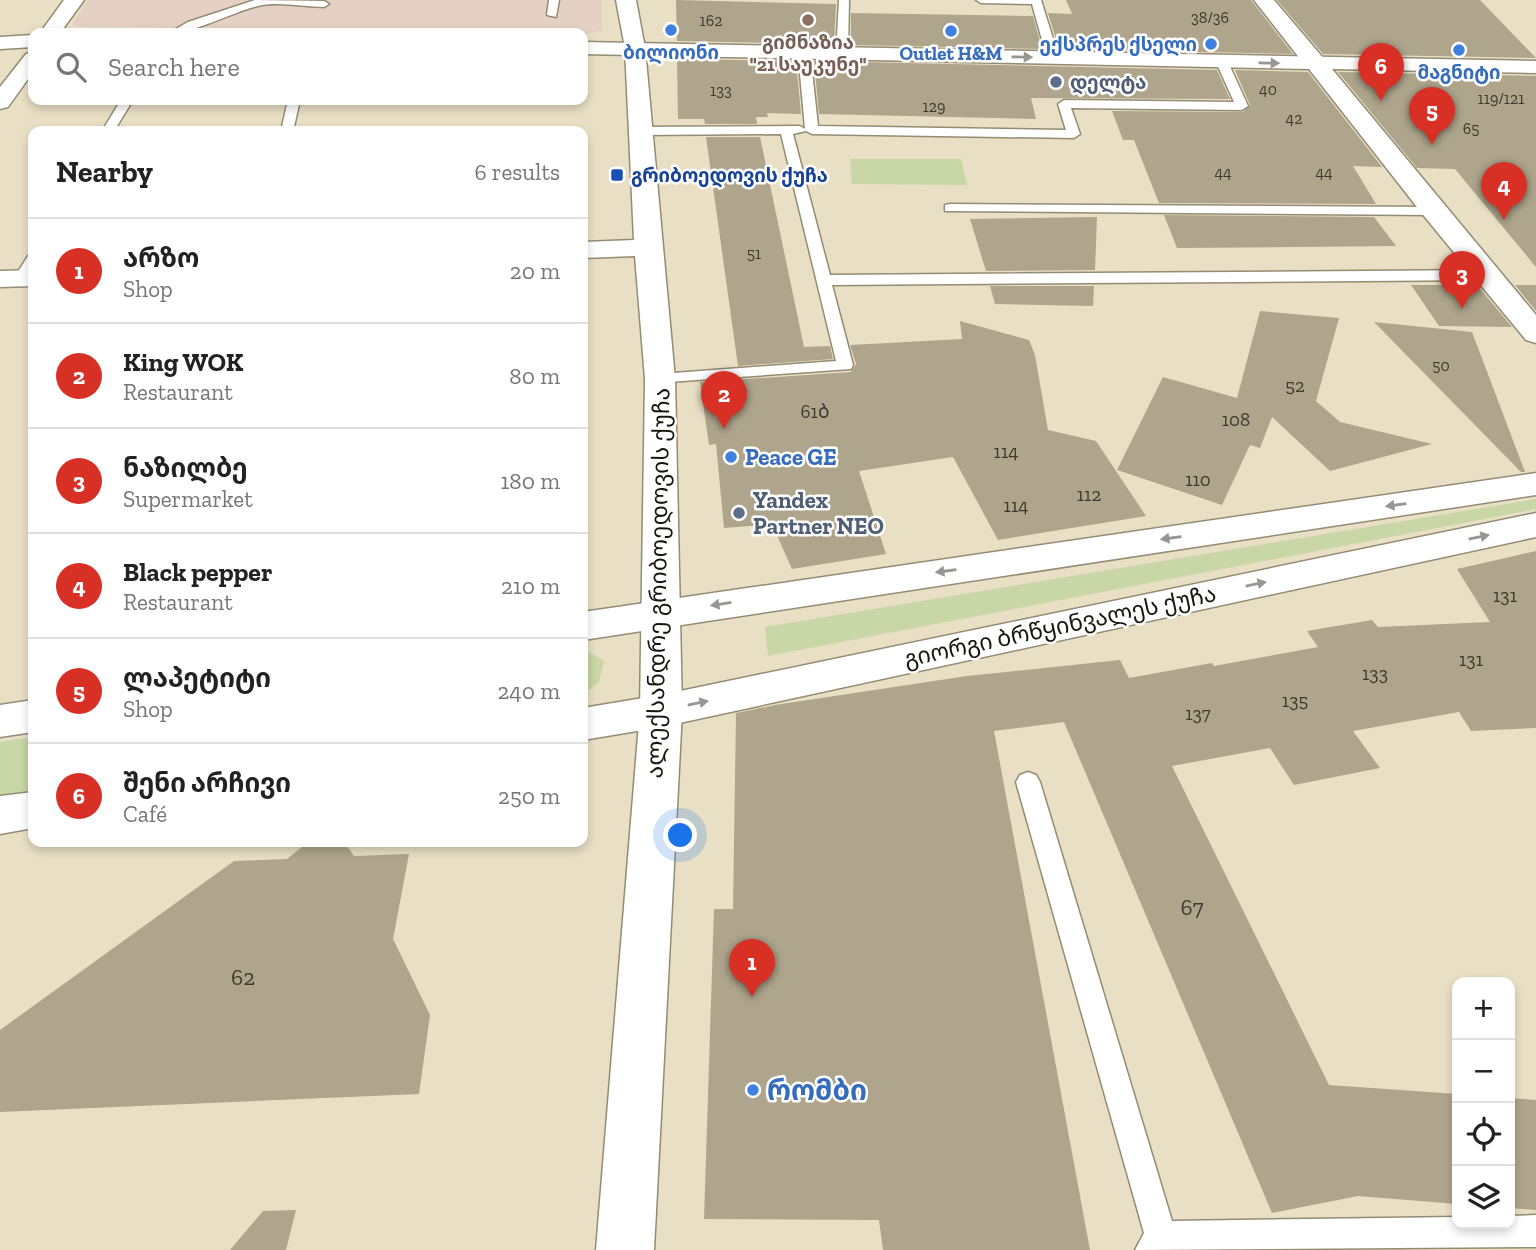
<!DOCTYPE html>
<html lang="en">
<head>
<meta charset="utf-8">
<style>
  :root { --surface:#fff; --page:#f6f6f6; --text:#222; --muted:#767676; --line:#e0e0e0; --accent:#d93025 }
  body { margin:0; font-family:"Zilla Slab","Noto Sans Georgian",serif; background:var(--page); color:var(--text) }
  .controls { position:absolute; right:21px; bottom:21px; display:grid; overflow:hidden; border-radius:14px; box-shadow:0 4px 10px #0003 }
  .controls button { width:63px; height:63px; display:grid; place-items:center; padding:0; border:0; border-bottom:2px solid var(--line); background:var(--surface); color:var(--text); font:35px sans-serif }
  .you { position:absolute; left:681px; top:836px; width:24px; height:24px; margin:-18px; border:5px solid #fff; border-radius:50%; background:#1a73e8; box-shadow:0 0 0 10px #1a73e833 }
  .badge { display:grid; place-items:center; width:46px; height:46px; border-radius:50%; background:var(--accent); color:#fff; font-size:23px; font-weight:700 }
  .pin { position:absolute; translate:-50% -58px; filter:drop-shadow(0 2px 4px #0008) }
  .pin::after { content:''; position:absolute; top:37px; width:24px; height:21px; background:inherit; clip-path:polygon(0 0,100% 0,50% 100%) }
  .list { margin:0; padding:0; list-style:none }
  h2 { display:flex; justify-content:space-between; align-items:center; height:91px; margin:0; padding:0 28px; font-size:30px }
  h2 small { font-size:23px; font-weight:400; color:var(--muted) }
  .list li { display:grid; grid-template-columns:46px 1fr auto; gap:21px; align-items:center; box-sizing:border-box; height:105px; padding:0 28px; border-top:2px solid var(--line) }
  .list b { display:block; font-size:26px; white-space:nowrap }
  .list p { margin:0; font-size:23px; white-space:nowrap; color:var(--muted) }
  .list em { font-size:23px; font-style:normal; color:var(--muted) }
  .icon { flex:none; width:38px; height:38px; fill:none; stroke:currentColor; stroke-width:2; stroke-linecap:round; stroke-linejoin:round }
  .map { position:relative; flex:none; width:1536px; height:1250px; overflow:hidden }
  .search { position:absolute; background:var(--surface); box-shadow:0 4px 10px #0003; left:28px; top:28px; width:560px; height:77px; display:flex; align-items:center; gap:18px; box-sizing:border-box; padding:0 24px; border-radius:14px; color:var(--muted); font-size:26px }
  .panel { position:absolute; background:var(--surface); box-shadow:0 4px 10px #0003; left:28px; top:126px; width:560px; height:721px; border-radius:14px }
  .map>svg:first-child { display:block }
  .medical { fill:#e5d1c3 }
  .green { fill:#c8d7a5 }
  .building { fill:#aea58c }
  .lines { fill:none; stroke-linecap:round; stroke-linejoin:round }
  .service-casing { stroke:#948b74; stroke-width:3 }
  .minor-casing { stroke:#948b74; stroke-width:3 }
  .tertiary-casing { stroke:#948b74; stroke-width:3 }
  .service { fill:#fff; fill-rule:evenodd }
  .minor { fill:#fff; fill-rule:evenodd }
  .tertiary { fill:#fff; fill-rule:evenodd }
  .oneway { fill:#979692 }
  .education-dot { fill:#8d6e63; stroke:#fff; stroke-width:2.5 }
  .shop-dot { fill:#3f7fe0; stroke:#fff; stroke-width:2.5 }
  .service-dot { fill:#5c6f8a; stroke:#fff; stroke-width:2.5 }
  .transit-dot { fill:#1a4fb4; stroke:#fff; stroke-width:2.5 }
  .labels { text-anchor:middle; stroke-width:5; stroke-linejoin:round; paint-order:stroke }
  .far-number-label { font-size:16px; fill:#3e392c }
  .far-education-label { font-size:19px; font-weight:bold; fill:#785e54; stroke:#fff }
  .far-shop-label { font-size:19px; font-weight:bold; fill:#366cbe; stroke:#fff }
  .far-service-label { font-size:19px; font-weight:bold; fill:#4e5e75; stroke:#fff; text-anchor:start }
  .far-transit-label { font-size:19px; font-weight:bold; fill:#164399; stroke:#fff; text-anchor:start }
  .number-label { font-size:19px; fill:#3e392c }
  .shop-label { font-size:23px; font-weight:bold; fill:#366cbe; stroke:#fff; text-anchor:start }
  .service-label { font-size:23px; font-weight:bold; fill:#4e5e75; stroke:#fff; text-anchor:start }
  .street-label { font-size:23px; fill:#18150c; stroke:#fff }
  .near-number-label { font-size:23px; fill:#3e392c }
  .near-shop-label { font-size:28px; font-weight:bold; fill:#366cbe; stroke:#fff; text-anchor:start }
</style>
</head>
<body>
<div class="map">
<svg width="1536" height="1250" viewBox="0 0 1536 1250">
  <rect width="100%" height="100%" fill="#e8dfc5"/>
  <polygon class="medical" points="88,0 602,0 602,30 583,36 583,33 408,33 75,26 72,24"/>
  <g class="green">
    <polygon points="850,159 961,159 967,185 852,184"/>
    <polygon points="1536,499 1536,509 768,656 765,627"/>
    <polygon points="583,648 604,661 599,682 583,695"/>
    <polygon points="33,737 33,792 0,797 0,742"/>
  </g>
  <g class="building">
    <polygon points="676,0 836,4 834,44 677,41"/>
    <polygon points="1066,0 1251,0 1293,54 1059,49 1048,13 1072,14"/>
    <polygon points="1277,0 1480,0 1536,58 1323,54"/>
    <polygon points="851,13 1033,16 1042,49 851,45"/>
    <polygon points="677,59 796,61 801,114 767,113 768,117 756,117 757,124 705,124 704,119 678,119"/>
    <polygon points="814,61 1217,70 1230,99 1031,98 1036,119 819,114"/>
    <polygon points="1235,70 1308,72 1382,167 1353,166 1376,204 1159,203 1134,140 1123,140 1112,111 1243,112 1250,105"/>
    <polygon points="1338,72 1536,76 1536,267 1455,169 1417,168"/>
    <polygon points="706,137 760,137 804,347 830,346 833,359 738,366"/>
    <polygon points="1164,215 1374,217 1396,246 1177,248"/>
    <polygon points="1097,217 1095,270 986,271 970,219"/>
    <polygon points="1411,285 1477,285 1512,327 1439,326"/>
    <polygon points="1515,285 1536,285 1536,311"/>
    <polygon points="990,286 1094,286 1093,306 995,304"/>
    <polygon points="1260,311 1339,318 1316,401 1340,422 1432,444 1330,471 1272,417 1260,448 1250,445 1222,505 1117,470 1163,377 1237,398"/>
    <polygon points="960,321 1029,340 1035,355 1048,430 1096,441 1146,516 998,540 953,457 859,471 886,554 792,569 772,524 724,528 716,444 709,445 700,382 851,372 856,364 850,345 962,339"/>
    <polygon points="1374,322 1472,332 1525,472 1521,472"/>
    <polygon points="1536,551 1536,728 1471,731 1459,712 1353,731 1380,768 1294,785 1270,748 1172,766 1329,1085 1457,1094 1457,1204 1358,1196 1272,1213 1064,722 994,731 1090,1250 883,1250 879,1220 704,1219 714,909 733,909 736,713 775,705 967,676 1120,660 1129,678 1212,663 1214,666 1318,647 1307,631 1372,620 1378,627 1490,622 1457,569"/>
    <polygon points="308,842 344,842 354,856 409,854 393,939 430,1015 419,1094 0,1112 0,1030 234,861 287,859"/>
    <polygon points="1510,1098 1536,1100 1536,1210 1510,1208"/>
    <polygon points="296,1210 286,1250 230,1250 263,1211"/>
  </g>
  <g class="lines">
    <defs>
      <g id="service">
        <path d="M 255,0 L 324,1 L 329,4 L 324,7 C 304,7 278,1 258,6 C 232,12 193,34 169,33 L 188,22 Z"/>
        <polygon points="549,0 559,0 556,17 547,15"/>
        <polygon points="839,0 849,0 848,53 842,56 836,53"/>
        <polygon points="976,0 1041,0 1059,58 1057,60 1047,58 1032,4 981,3"/>
        <polygon points="804,49 810,52 818,126 1066,130 1058,104 1064,100 1234,102 1216,62 1222,59 1228,62 1248,106 1242,110 1071,108 1080,134 1074,138 812,134 806,131 793,134 830,275 1488,270 1496,275 1488,280 832,285 853,365 851,369 654,383 652,379 654,375 660,374 836,361 781,134 641,135 635,131 641,127 800,126 805,129 798,52"/>
        <polygon points="121,100 133,100 114,131 102,131"/>
        <polygon points="288,100 300,100 293,131 281,131"/>
        <polygon points="950,204 1433,207 1440,211 1433,215 945,211 945,205"/>
        <path d="M 33,255 C 34,265 35,279 22,283 L 17,281 L 14,278 L 28,256 Z"/>
        <polygon points="1028,772 1036,775 1040,782 1172,1221 1457,1217 1457,1224 1510,1224 1510,1216 1536,1215 1536,1247 1135,1250 1144,1233 1016,782 1020,775"/>
      </g>
      <g id="minor">
        <polygon points="64,0 84,0 60,33 40,33"/>
        <polygon points="616,0 636,0 645,48 675,379 682,711 654,1250 596,1250 640,711 645,379 635,256 583,258 583,242 634,240 625,48"/>
        <polygon points="1254,0 1274,0 1324,59 1327,64 1324,69 1308,69"/>
        <polygon points="33,52 33,72 8,107 0,109 0,87 26,54"/>
        <polygon points="33,270 33,286 0,287 0,271"/>
      </g>
      <g id="tertiary">
        <polygon points="33,35 33,47 0,49 0,37"/>
        <polygon points="583,42 1536,61 1536,73 1332,69 1536,315 1536,343 1526,340 1424,216 1309,69 583,54"/>
        <polygon points="1536,473 1536,495 583,640 583,612"/>
        <polygon points="1536,513 1536,537 661,727 583,740 583,708 661,695"/>
        <polygon points="33,700 33,732 0,737 0,705"/>
        <polygon points="33,792 33,828 0,834 0,796"/>
      </g>
    </defs>
    <use href="#service" class="service-casing"/>
    <use href="#minor" class="minor-casing"/>
    <use href="#tertiary" class="tertiary-casing"/>
    <use href="#service" class="service"/>
    <use href="#minor" class="minor"/>
    <use href="#tertiary" class="tertiary"/>
  </g>
  <defs><path id="oneway-solid" d="M-6-.8H1V-3.2L6.5 0L1 3.2V.8H-6Z" transform="scale(1.75)"/></defs>
  <g class="oneway">
    <use href="#oneway-solid" transform="translate(1022 57) rotate(1)"/>
    <use href="#oneway-solid" transform="translate(1269 63) rotate(1)"/>
    <use href="#oneway-solid" transform="translate(1396 505) rotate(172)"/>
    <use href="#oneway-solid" transform="translate(1479 537) rotate(-12)"/>
    <use href="#oneway-solid" transform="translate(1171 538) rotate(172)"/>
    <use href="#oneway-solid" transform="translate(946 571) rotate(172)"/>
    <use href="#oneway-solid" transform="translate(1256 584) rotate(-12)"/>
    <use href="#oneway-solid" transform="translate(721 604) rotate(171)"/>
    <use href="#oneway-solid" transform="translate(698 703) rotate(-12)"/>
  </g>
  <circle class="education-dot" cx="808" cy="20" r="7"/>
  <g class="shop-dot">
    <circle cx="671" cy="30" r="7"/>
    <circle cx="951" cy="31" r="7"/>
    <circle cx="1211" cy="44" r="7"/>
    <circle cx="1459" cy="50" r="7"/>
    <circle cx="731" cy="457" r="7"/>
    <circle cx="753" cy="1090" r="7"/>
  </g>
  <g class="service-dot">
    <circle cx="1056" cy="82" r="7"/>
    <circle cx="739" cy="513" r="7"/>
  </g>
  <rect class="transit-dot" x="610" y="168" width="14" height="14" rx="3.5"/>
  <g class="labels">
    <g class="far-number-label">
      <text x="1210" y="23">38/36</text>
      <text x="711" y="26">162</text>
      <text x="1268" y="95">40</text>
      <text x="721" y="96">133</text>
      <text x="1501" y="104">119/121</text>
      <text x="934" y="112">129</text>
      <text x="1294" y="124">42</text>
      <text x="1471" y="134">65</text>
      <text x="1223" y="178">44</text>
      <text x="1324" y="178">44</text>
      <text x="754" y="259">51</text>
      <text x="1441" y="371">50</text>
    </g>
    <g class="far-education-label">
      <text x="808" y="49">გიმნაზია<tspan x="808" dy="22">"21 საუკუნე"</tspan></text>
    </g>
    <g class="far-shop-label">
      <text x="1197" y="51" text-anchor="end">ექსპრეს ქსელი</text>
      <text x="671" y="59">ბილიონი</text>
      <text x="951" y="60">Outlet H&amp;M</text>
      <text x="1459" y="79">მაგნიტი</text>
    </g>
    <g class="far-service-label">
      <text x="1070" y="89">დელტა</text>
    </g>
    <g class="far-transit-label">
      <text x="631" y="182">გრიბოედოვის ქუჩა</text>
    </g>
    <g class="number-label">
      <text x="1295" y="392">52</text>
      <text x="815" y="418">61ბ</text>
      <text x="1236" y="426">108</text>
      <text x="1006" y="458">114</text>
      <text x="1198" y="486">110</text>
      <text x="1089" y="501">112</text>
      <text x="1016" y="512">114</text>
      <text x="1505" y="602">131</text>
      <text x="1471" y="666">131</text>
      <text x="1375" y="680">133</text>
      <text x="1295" y="707">135</text>
      <text x="1198" y="720">137</text>
    </g>
    <g class="shop-label">
      <text x="745" y="465">Peace GE</text>
    </g>
    <g class="service-label">
      <text x="753" y="508">Yandex<tspan x="753" dy="26">Partner NEO</tspan></text>
    </g>
    <g class="street-label">
      <text transform="translate(658 583) rotate(-89)" y="8">ალექსანდრე გრიბოედოვის ქუჩა</text>
      <text transform="translate(1060 626) rotate(-12)" y="8">გიორგი ბრწყინვალეს ქუჩა</text>
    </g>
    <g class="near-number-label">
      <text x="1192" y="915">67</text>
      <text x="243" y="985">62</text>
    </g>
    <g class="near-shop-label">
      <text x="767" y="1100">რომბი</text>
    </g>
  </g>
</svg>
<div class="controls">
<button>+</button>
<button>−</button>
<button><svg class="icon" aria-label="locate" viewBox="0 0 24 24"><circle cx="12" cy="12" r="6"/><path d="M12 2v4M12 18v4M2 12h4M18 12h4"/></svg></button>
<button><svg class="icon" aria-label="layers" viewBox="0 0 24 24"><path d="M12 4l9 5-9 5-9-5zM3 14l9 5 9-5"/></svg></button>
</div>
<div class="you"></div>
<div class="pin badge" style="left:752px;top:997px">1</div>
<div class="pin badge" style="left:724px;top:429px">2</div>
<div class="pin badge" style="left:1462px;top:309px">3</div>
<div class="pin badge" style="left:1504px;top:220px">4</div>
<div class="pin badge" style="left:1432px;top:145px">5</div>
<div class="pin badge" style="left:1381px;top:101px">6</div>
<div class="search"><svg class="icon" aria-label="search" viewBox="0 0 24 24"><circle cx="10" cy="10" r="6"/><path d="M15 15l6 6"/></svg>Search here</div>
<section class="panel">
<h2>Nearby<small>6 results</small></h2>
<ul class="list">
<li><span class="badge">1</span><div><b>არზო</b><p>Shop</p></div><em>20 m</em></li>
<li><span class="badge">2</span><div><b>King WOK</b><p>Restaurant</p></div><em>80 m</em></li>
<li><span class="badge">3</span><div><b>ნაზილბე</b><p>Supermarket</p></div><em>180 m</em></li>
<li><span class="badge">4</span><div><b>Black pepper</b><p>Restaurant</p></div><em>210 m</em></li>
<li><span class="badge">5</span><div><b>ლაპეტიტი</b><p>Shop</p></div><em>240 m</em></li>
<li><span class="badge">6</span><div><b>შენი არჩივი</b><p>Café</p></div><em>250 m</em></li>
</ul>
</section>
</div>
</body>
</html>
